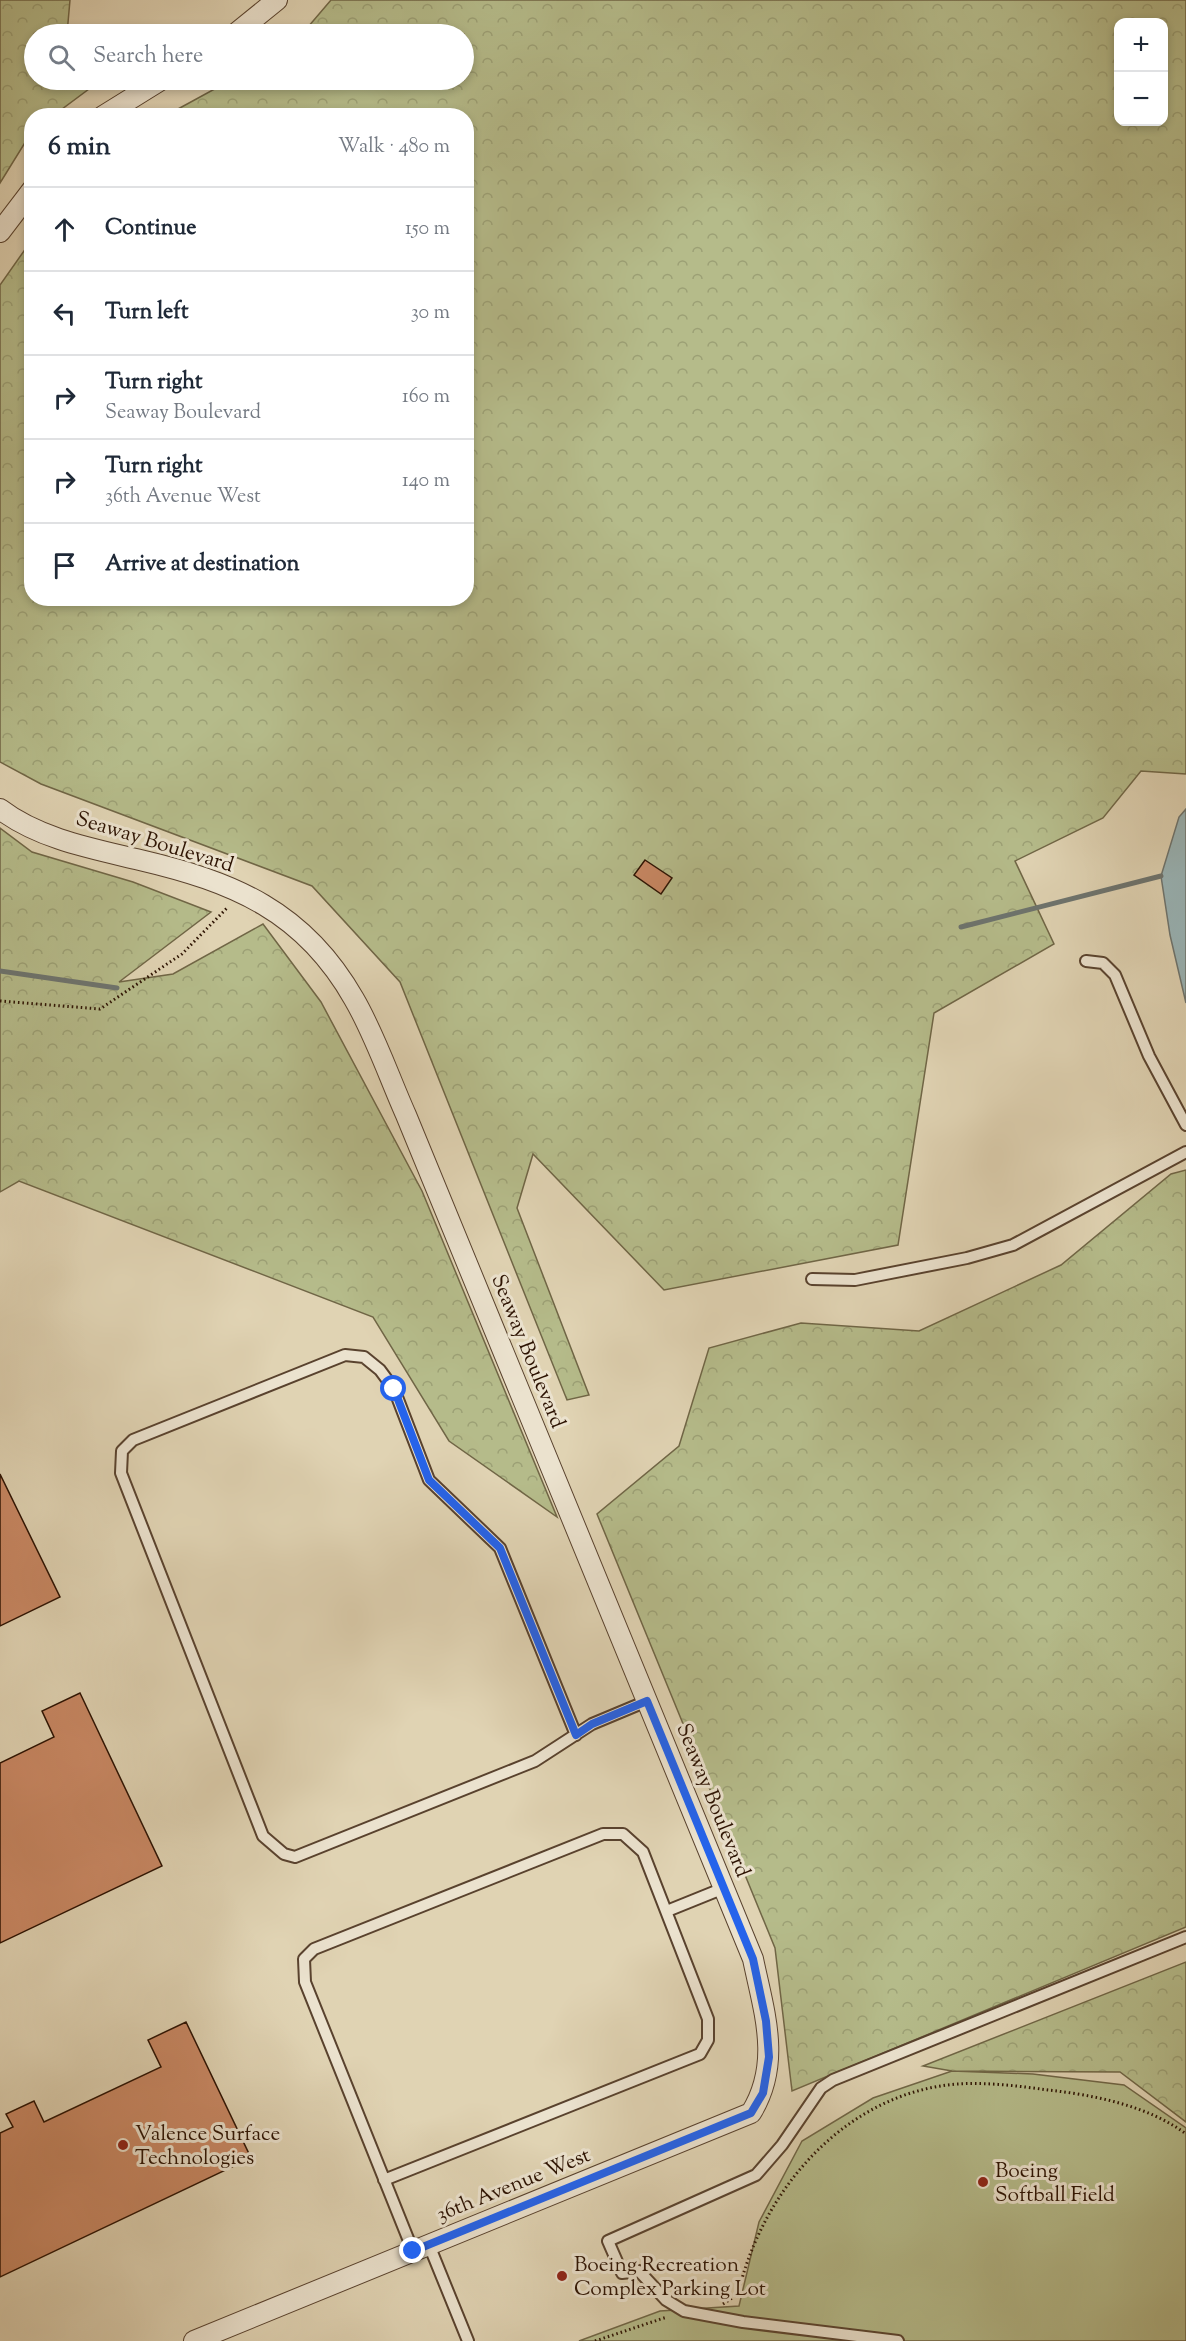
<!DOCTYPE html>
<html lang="en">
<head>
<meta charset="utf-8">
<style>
  :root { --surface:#fff; --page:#f6f6f7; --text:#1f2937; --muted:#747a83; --line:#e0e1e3 }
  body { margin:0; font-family:"Sorts Mill Goudy",serif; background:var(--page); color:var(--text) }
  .controls { position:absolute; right:18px; top:18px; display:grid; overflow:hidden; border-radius:12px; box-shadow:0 3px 9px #0003 }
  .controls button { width:54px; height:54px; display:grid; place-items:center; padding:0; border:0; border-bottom:2px solid var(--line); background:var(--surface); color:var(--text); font:30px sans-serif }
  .stop { position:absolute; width:18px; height:18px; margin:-14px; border:4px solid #2563eb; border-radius:50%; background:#fff }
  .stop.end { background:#2563eb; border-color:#fff; box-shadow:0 2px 6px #0008 }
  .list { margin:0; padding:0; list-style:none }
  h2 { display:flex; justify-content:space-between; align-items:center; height:78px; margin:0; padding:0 24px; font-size:26px }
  h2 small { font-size:20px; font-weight:400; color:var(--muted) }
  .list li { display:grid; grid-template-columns:39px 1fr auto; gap:18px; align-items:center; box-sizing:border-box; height:84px; padding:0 24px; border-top:2px solid var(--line) }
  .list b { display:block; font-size:22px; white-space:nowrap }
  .list p { margin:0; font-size:20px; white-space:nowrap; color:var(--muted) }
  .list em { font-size:20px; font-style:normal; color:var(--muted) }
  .icon { flex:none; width:33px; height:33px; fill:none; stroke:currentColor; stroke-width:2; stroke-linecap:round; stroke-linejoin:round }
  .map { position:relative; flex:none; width:1186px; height:2341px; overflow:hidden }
  .search { position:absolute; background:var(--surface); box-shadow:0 3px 9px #0003; left:24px; top:24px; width:450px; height:66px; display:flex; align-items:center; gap:15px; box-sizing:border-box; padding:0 21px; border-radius:33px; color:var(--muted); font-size:22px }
  .panel { position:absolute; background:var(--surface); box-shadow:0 3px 9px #0003; left:24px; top:108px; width:450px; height:498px; border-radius:24px }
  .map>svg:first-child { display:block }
  .grass { fill:#b5bb8a; stroke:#706646; stroke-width:1.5 }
  .forest { fill:url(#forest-crowns); stroke:#706646; stroke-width:1.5; fill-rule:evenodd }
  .water { fill:#99b5b8; stroke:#6d746f; stroke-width:1.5 }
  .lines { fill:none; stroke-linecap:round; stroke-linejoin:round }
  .stream { stroke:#6d746f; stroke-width:5 }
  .building { fill:#c98864; stroke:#2c1202; stroke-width:1.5 }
  .service-casing { stroke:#59422e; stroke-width:14 }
  .minor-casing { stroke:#59422e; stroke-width:22 }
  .path { stroke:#2c1202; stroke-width:3; stroke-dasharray:1.5 3; stroke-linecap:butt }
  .service { stroke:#ebe2ce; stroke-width:10 }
  .minor { stroke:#ebe2ce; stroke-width:20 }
  .route { stroke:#2563eb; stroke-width:8 }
  .poi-dot { fill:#8f2418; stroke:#ebe2ce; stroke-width:2 }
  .labels { text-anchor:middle; stroke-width:6; stroke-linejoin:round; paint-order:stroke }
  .street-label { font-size:21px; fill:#2c1202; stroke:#ebe2ce }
  .poi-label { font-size:21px; fill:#2c1202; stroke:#ebe2ce; text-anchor:start }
</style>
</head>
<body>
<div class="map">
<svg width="1186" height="2341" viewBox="0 0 1186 2341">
  <defs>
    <pattern id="forest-crowns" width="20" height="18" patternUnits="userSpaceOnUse" patternTransform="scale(1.5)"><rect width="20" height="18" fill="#b5bb8a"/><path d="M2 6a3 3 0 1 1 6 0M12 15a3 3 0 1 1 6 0" fill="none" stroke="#9ca075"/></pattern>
  </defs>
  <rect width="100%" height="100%" fill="#e0d3b3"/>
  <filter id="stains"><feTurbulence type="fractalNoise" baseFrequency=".00333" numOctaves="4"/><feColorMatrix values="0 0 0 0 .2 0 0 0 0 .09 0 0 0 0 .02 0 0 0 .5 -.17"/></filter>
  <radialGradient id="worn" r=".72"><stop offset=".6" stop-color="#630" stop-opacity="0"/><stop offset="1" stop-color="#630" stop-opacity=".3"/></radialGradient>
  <polygon class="grass" points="952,2071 1033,2074 1124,2085 1186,2128 1186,2341 579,2341 660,2311 739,2306 759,2222 802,2141 873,2098"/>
  <g class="forest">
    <polygon points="0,0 70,0 67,34 173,29 165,34 34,34 34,80 101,80 54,115 32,116 31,133 0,183"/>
    <path d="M 331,0 L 1186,0 L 1186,774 L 1141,771 L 1103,818 L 1015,861 L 1054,944 L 934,1013 L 898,1245 L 664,1290 L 533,1154 L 517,1208 L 589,1395 L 567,1400 L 400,982 L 312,886 L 41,784 L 0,762 L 0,285 L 31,241 L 32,598 L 466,598 L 466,116 L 167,115 L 231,80 L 464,80 L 464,34 L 302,34 ZM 1118,22 L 1164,22 L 1164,122 L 1118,122 Z"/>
    <polygon points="0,828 32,852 133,882 211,912 119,982 173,974 263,924 321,1002 422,1191 557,1517 449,1441 373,1317 19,1181 0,1192"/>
    <polygon points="1186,1170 1186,1927 792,2091 775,1948 597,1514 679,1446 709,1348 801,1323 919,1331 1061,1265 1171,1174"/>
    <polygon points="1186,1962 1186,2122 1120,2072 952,2071 923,2066"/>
  </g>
  <polygon class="water" points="1186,809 1186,1003 1170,935 1161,876 1179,817"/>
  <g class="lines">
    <g class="stream">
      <polyline points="961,927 1161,876"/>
      <polyline points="0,971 117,988"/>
    </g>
  </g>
  <g class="building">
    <polygon points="645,860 672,878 661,894 634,875"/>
    <polygon points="0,1474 60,1597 0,1626"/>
    <polygon points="80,1693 162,1866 0,1943 0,1763 54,1737 42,1711"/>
    <polygon points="186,2022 251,2158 0,2277 0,2133 13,2127 6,2114 34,2101 44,2122 161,2067 148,2040"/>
  </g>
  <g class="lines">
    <defs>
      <g id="service">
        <polyline points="1086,961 1103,963 1115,975 1149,1056 1186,1125"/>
        <polyline points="812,1279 855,1280 967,1258 1013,1245 1186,1152"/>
        <polyline points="576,1735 500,1548 429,1480 394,1389 380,1370 364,1357 345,1355 133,1440 122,1451 121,1473 263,1836 284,1854 295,1857 535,1761 592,1724 647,1701"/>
        <polyline points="667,1911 724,1888"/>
        <polyline points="384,2180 700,2054 708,2040 708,2019 643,1852 623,1834 603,1834 314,1949 304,1959 305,1982 413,2251"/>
        <polyline points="429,2245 468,2341"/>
        <polyline points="898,2341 743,2322 684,2311 666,2300 639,2271 622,2273 608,2241 756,2175 782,2145 821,2088 833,2080 1186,1937"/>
      </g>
      <g id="minor">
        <polyline points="235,34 277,0"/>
        <polyline points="103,116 161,80"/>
        <polyline points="0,232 32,190"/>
        <path d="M 0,809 C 39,839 94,849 140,860 C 234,882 304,911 354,999 C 375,1035 389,1077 406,1115 L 753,1959 C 764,2012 782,2063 751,2113 L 194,2341"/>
      </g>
    </defs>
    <use href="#service" class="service-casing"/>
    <use href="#minor" class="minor-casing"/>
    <g class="path">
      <polyline points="0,1001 100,1009 182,954 228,907"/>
      <path d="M 723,2304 L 738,2294 C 762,2190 845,2093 957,2084 C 987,2082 1019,2086 1048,2090 C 1094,2095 1149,2106 1186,2134"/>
      <polyline points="595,2341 667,2317"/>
    </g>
    <use href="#service" class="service"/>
    <use href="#minor" class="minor"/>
  </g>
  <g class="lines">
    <polyline class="route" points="394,1389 429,1480 500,1548 576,1735 592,1724 647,1701 753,1959 766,2021 769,2057 763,2093 751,2113 413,2251"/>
  </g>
  <g class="poi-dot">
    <circle cx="123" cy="2145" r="6"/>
    <circle cx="983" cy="2182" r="6"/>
    <circle cx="562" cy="2276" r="6"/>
  </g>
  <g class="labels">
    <g class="street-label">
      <text transform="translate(155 841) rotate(17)" y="7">Seaway Boulevard</text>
      <text transform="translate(529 1351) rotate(68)" y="7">Seaway Boulevard</text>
      <text transform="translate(714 1800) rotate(68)" y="7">Seaway Boulevard</text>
      <text transform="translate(513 2184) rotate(-22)" y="7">36th Avenue West</text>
    </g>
    <g class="poi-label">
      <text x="135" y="2140">Valence Surface<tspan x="135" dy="24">Technologies</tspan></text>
      <text x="995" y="2177">Boeing<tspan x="995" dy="24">Softball Field</tspan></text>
      <text x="574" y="2271">Boeing Recreation<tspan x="574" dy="24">Complex Parking Lot</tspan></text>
    </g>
  </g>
  <rect width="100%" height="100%" filter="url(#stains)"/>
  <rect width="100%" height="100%" fill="url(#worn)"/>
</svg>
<div class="controls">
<button>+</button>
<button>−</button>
</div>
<div class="stop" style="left:394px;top:1389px"></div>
<div class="stop end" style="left:413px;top:2251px"></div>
<div class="search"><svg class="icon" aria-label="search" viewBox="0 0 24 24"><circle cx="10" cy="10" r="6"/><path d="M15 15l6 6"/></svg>Search here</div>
<section class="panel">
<h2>6 min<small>Walk · 480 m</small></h2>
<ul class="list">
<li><svg class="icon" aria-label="ahead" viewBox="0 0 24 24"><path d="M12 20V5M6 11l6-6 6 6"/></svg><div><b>Continue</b></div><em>150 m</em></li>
<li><svg class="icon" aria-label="left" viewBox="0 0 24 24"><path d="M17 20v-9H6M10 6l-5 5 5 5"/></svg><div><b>Turn left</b></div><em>30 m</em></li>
<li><svg class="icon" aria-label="right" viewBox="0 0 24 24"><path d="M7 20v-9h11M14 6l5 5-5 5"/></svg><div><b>Turn right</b><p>Seaway Boulevard</p></div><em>160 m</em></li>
<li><svg class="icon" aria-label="right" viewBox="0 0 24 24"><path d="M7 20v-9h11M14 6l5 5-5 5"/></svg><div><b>Turn right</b><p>36th Avenue West</p></div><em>140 m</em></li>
<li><svg class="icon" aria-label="arrive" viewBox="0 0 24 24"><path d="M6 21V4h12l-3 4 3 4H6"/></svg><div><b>Arrive at destination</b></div></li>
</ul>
</section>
</div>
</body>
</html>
